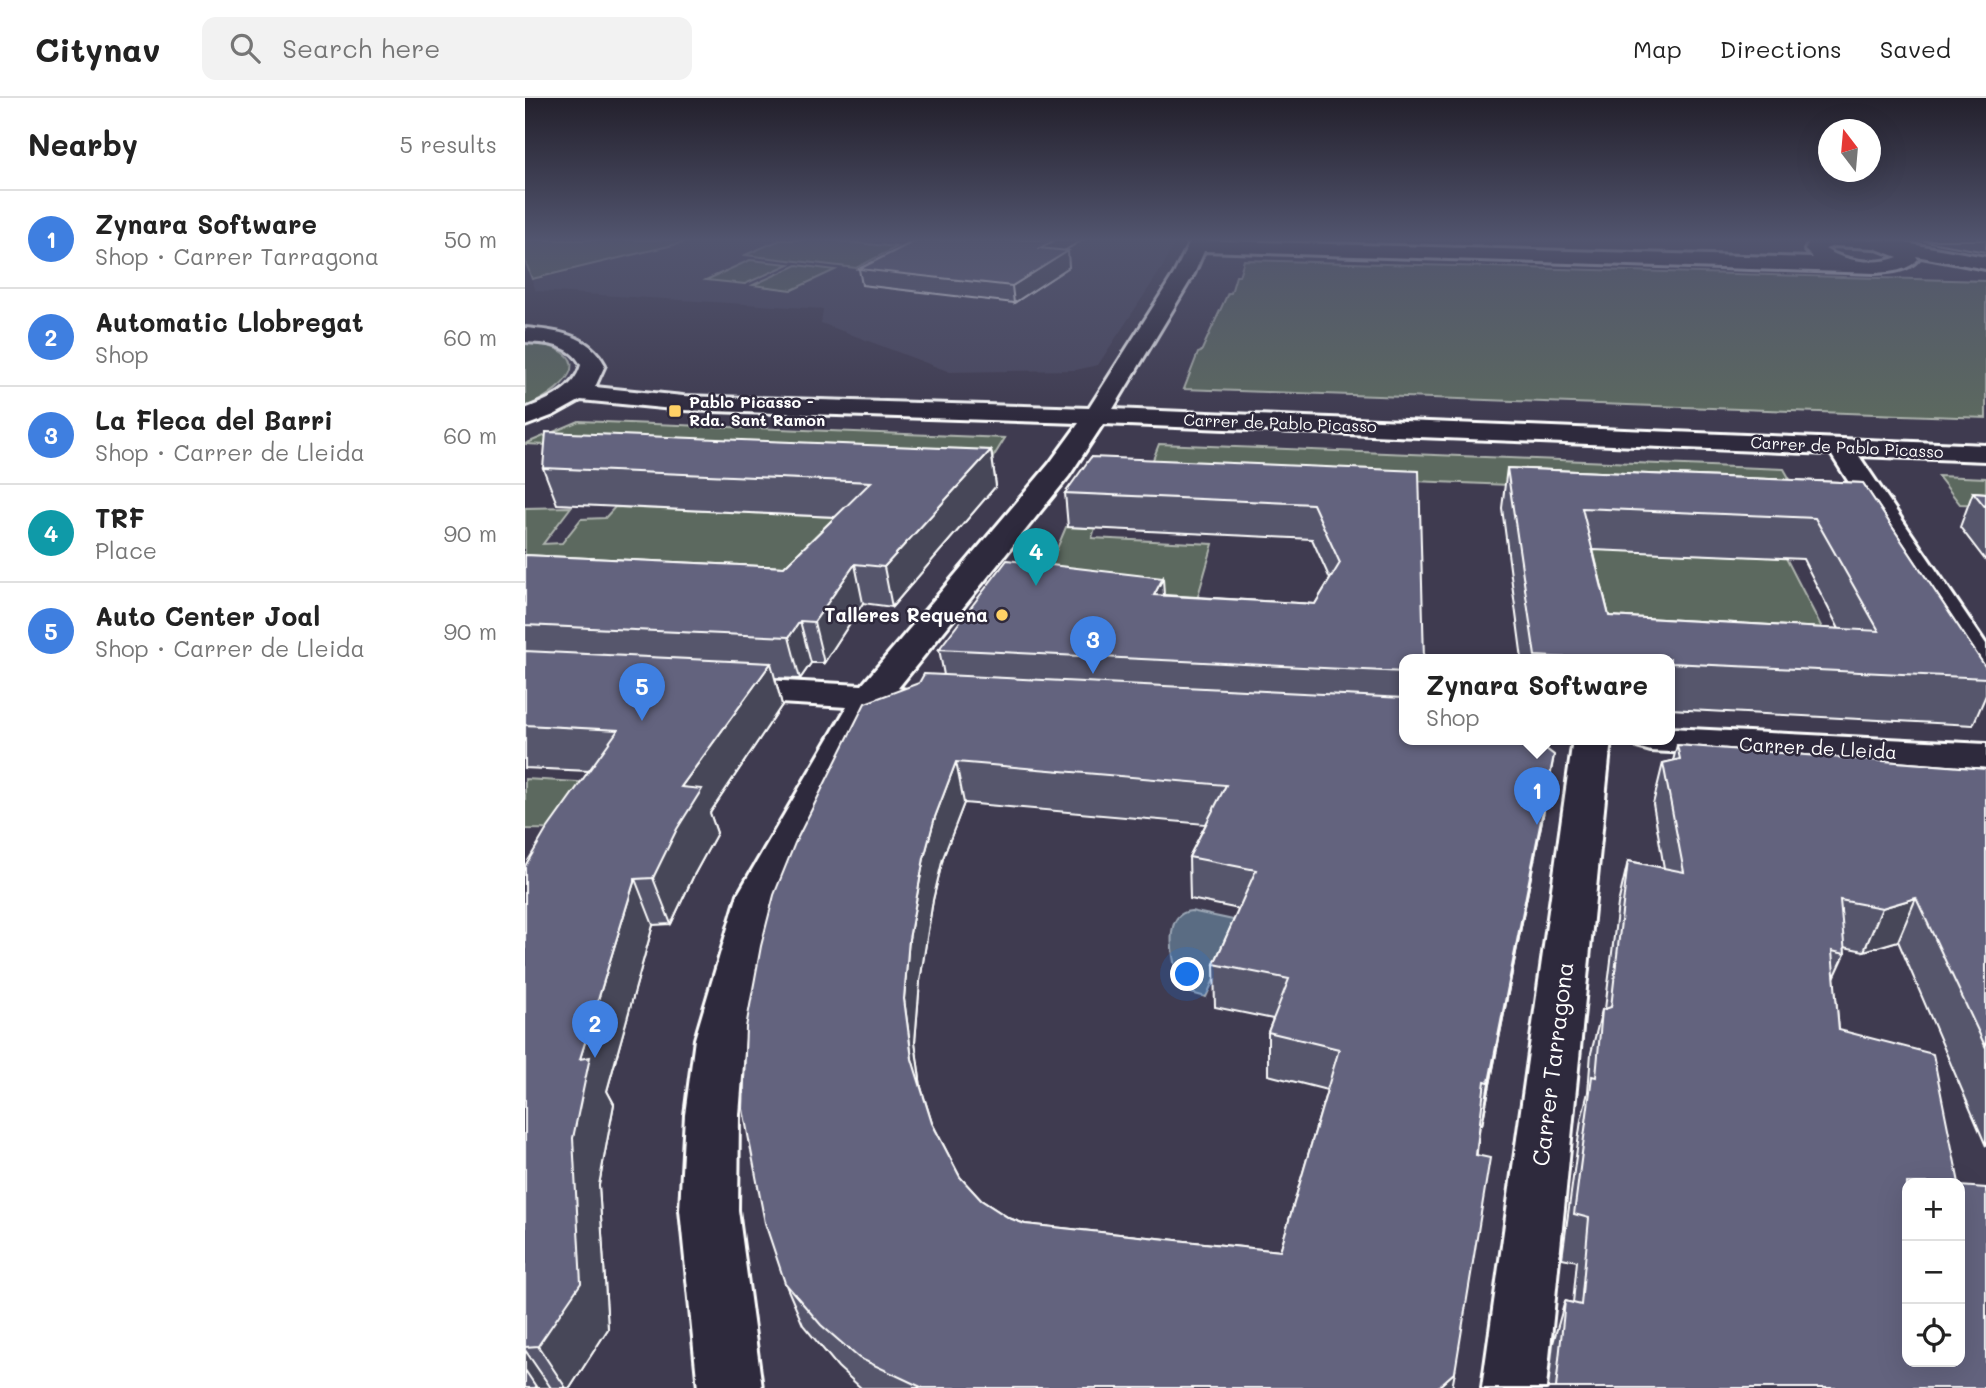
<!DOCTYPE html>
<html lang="en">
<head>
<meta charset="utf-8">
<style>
  :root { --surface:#fff; --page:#f2f2f2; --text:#222; --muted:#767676; --line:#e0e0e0; --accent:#857141 }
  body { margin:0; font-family:Mali,sans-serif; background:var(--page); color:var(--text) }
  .controls { position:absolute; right:21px; bottom:21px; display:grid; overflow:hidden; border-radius:14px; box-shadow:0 7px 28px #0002 }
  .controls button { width:63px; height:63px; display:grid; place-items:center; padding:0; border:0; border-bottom:2px solid var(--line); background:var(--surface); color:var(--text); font:35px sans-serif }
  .compass { position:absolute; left:1293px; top:21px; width:63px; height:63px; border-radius:50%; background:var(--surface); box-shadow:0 7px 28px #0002; rotate:344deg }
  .you { position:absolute; left:663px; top:877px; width:24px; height:24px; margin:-18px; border:5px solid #fff; border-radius:50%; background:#1a73e8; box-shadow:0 0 0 10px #1a73e833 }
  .badge { display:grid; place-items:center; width:46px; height:46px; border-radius:50%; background:var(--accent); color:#fff; font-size:23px; font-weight:700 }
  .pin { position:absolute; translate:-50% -58px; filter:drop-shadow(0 2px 4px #0008) }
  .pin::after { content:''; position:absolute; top:37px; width:24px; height:21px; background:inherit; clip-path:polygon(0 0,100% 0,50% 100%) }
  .popup { position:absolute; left:874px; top:556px; width:276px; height:91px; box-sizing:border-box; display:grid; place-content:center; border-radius:14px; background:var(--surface); filter:drop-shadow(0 2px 5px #0005); font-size:23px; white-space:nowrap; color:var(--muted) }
  .popup b { font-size:26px; color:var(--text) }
  .popup::after { content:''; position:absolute; left:50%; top:100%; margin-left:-14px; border:14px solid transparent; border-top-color:var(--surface) }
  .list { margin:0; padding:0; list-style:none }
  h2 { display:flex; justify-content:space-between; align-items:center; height:91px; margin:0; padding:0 28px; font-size:30px }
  h2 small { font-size:23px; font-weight:400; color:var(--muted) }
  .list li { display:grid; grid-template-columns:46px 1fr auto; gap:21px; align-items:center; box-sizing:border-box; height:98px; padding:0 28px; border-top:2px solid var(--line) }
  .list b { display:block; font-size:26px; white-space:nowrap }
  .list p { margin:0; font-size:23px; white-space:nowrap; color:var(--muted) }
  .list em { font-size:23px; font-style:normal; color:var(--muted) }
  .icon { flex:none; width:38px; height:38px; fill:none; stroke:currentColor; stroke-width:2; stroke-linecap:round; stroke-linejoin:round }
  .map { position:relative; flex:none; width:1461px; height:1290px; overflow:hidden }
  header { display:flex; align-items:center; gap:42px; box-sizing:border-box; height:98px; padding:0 35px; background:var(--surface); border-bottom:2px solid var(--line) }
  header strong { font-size:33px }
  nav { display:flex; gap:38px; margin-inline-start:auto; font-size:24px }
  .search { width:490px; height:63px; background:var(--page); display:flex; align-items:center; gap:18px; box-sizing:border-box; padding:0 24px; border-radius:14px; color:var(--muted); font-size:26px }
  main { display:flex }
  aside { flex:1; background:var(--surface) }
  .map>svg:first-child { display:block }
  .built { fill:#4a475e }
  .green { fill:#5c695e; stroke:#aeb4ae; stroke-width:2 }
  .water { fill:#5a6c83; stroke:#9ca7b5; stroke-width:2 }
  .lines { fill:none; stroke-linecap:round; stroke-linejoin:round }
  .street-casing { stroke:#fff; stroke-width:6 }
  .street { fill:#2f2a3d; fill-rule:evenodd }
  .wall { fill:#56566c; stroke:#fff; stroke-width:2; fill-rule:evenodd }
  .shaded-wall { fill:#464658; stroke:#fff; stroke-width:2 }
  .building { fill:#64647e; stroke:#fff; stroke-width:2; fill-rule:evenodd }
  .poi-dot { fill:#ffd166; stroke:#2f2a3d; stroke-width:2.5 }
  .labels { text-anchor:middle; stroke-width:5; stroke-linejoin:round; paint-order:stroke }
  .far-poi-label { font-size:16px; font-weight:bold; fill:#fff; stroke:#2f2a3d; text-anchor:start }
  .far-street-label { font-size:16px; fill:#fff; stroke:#2f2a3d }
  .poi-label { font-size:19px; font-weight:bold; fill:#fff; stroke:#2f2a3d; text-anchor:end }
  .street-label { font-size:19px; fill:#fff; stroke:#2f2a3d }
  .near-street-label { font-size:23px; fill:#fff; stroke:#2f2a3d }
</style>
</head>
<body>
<header>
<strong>Citynav</strong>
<div class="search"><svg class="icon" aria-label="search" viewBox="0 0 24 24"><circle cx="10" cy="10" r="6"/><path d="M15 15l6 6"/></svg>Search here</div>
<nav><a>Map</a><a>Directions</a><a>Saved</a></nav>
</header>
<main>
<aside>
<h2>Nearby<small>5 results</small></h2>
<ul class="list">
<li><span class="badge" style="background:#3f7fe0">1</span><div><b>Zynara Software</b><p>Shop · Carrer Tarragona</p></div><em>50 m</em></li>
<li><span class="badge" style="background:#3f7fe0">2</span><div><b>Automatic Llobregat</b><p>Shop</p></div><em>60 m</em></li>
<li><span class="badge" style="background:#3f7fe0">3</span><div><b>La Fleca del Barri</b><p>Shop · Carrer de Lleida</p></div><em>60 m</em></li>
<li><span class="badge" style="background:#0f9aa8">4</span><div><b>TRF</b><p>Place</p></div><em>90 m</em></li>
<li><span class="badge" style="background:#3f7fe0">5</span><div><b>Auto Center Joal</b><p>Shop · Carrer de Lleida</p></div><em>90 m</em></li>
</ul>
</aside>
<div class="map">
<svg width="1461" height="1290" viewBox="0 0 1461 1290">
  <rect width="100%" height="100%" fill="#3f3b50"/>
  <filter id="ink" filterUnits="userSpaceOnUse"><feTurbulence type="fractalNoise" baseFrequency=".0143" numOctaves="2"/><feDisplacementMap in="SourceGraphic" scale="14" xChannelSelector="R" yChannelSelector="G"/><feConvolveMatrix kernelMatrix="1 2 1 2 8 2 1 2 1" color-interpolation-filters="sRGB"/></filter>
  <g filter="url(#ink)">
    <polygon class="built" points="172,142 651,142 637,170 573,267 551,272 425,274 296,225 298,211 11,193 7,183"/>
    <g class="green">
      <polygon points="0,142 169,142 7,181 0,162"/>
      <polygon points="255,142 300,142 372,149 331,170 220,157"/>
      <polygon points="225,162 264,166 220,186 181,182"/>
      <polygon points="719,162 1461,183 1461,320 659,291 673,255 676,254 703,195 706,195 711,178 714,178"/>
      <polygon points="272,167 310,172 267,192 228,187"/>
      <path d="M 0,244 C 74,252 49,287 0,310 Z"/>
      <polygon points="54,323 480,340 464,366 0,346"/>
      <polygon points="634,346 1259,371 1275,399 624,372"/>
      <polygon points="1413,378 1461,380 1461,407 1435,406"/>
      <polygon points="46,409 18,446 37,445 56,421 80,420 90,409 378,422 279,498 0,495 0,410"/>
      <polygon points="541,429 570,430 567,440 688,446 664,529 527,479 532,468 525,467"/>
      <polygon points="1068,451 1261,460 1313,561 1091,549"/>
      <polygon points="0,681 105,687 73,732 0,731"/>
    </g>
    <path class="water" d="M 666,813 L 708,822 L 712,830 L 681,899 L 655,892 C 651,872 633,816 666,813 Z"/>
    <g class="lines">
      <defs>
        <g id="street">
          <path d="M 666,142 L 1288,160 L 1280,152 L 1284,144 L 1292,142 L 1363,142 L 1461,159 L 1461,171 L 1391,158 L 1393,161 C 1383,173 1366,174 1350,175 L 679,153 L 669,176 L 588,311 L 1461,347 L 1461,363 L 1334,358 L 1461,546 L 1461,583 L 1448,580 L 1443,572 L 1306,356 L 578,326 L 544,378 L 373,590 L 381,592 L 386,600 L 381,608 L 358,610 L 257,796 L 247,828 L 220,941 L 214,1017 L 213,1112 L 237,1290 L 173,1290 L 155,1112 L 160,1017 L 170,941 L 213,796 L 322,609 L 201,602 L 188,599 L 183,591 L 188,583 L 201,580 L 337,587 L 524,366 L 554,325 L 158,312 L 56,302 L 29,317 L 0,328 L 0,311 C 23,302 49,292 56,267 C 46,246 20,245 0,244 L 0,230 C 32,233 64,236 80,267 L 70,289 L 158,298 L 564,310 L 649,176 ZM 1309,148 L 1349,150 L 1373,159 C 1351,168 1319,163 1300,151 Z"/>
          <polygon points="1145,630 1461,646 1461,670 1126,653 1112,649 1107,641 1145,641"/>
          <polygon points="1048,641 1086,641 1021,1290 957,1290"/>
        </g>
      </defs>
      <use href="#street" class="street-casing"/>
      <use href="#street" class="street"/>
    </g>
    <g class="wall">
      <polygon points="392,142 557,142 539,153 544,169 489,205 337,187 334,171"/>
      <polygon points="1394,142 1461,142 1461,154"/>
      <polygon points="466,352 471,388 367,509 338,505 299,565 286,565 275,581 250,580 257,607 185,715 192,735 169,777 146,826 128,827 82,993 89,1006 74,1087 83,1231 45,1290 0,1290 0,768 64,673 0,670 0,457 259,469 310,419 32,406 18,370"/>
      <path d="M 982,370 L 1338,385 L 1461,570 L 1461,597 L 1448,627 L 1145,611 L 1145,561 L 997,561 L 977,410 ZM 1068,452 L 1278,461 L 1314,531 L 1084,518 Z"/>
      <path d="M 894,373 L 879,561 L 879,641 L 1022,697 L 957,1027 L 955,1026 L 927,1290 L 336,1290 L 313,1269 L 278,1227 L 260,1185 L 419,577 L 414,551 L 639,497 L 790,506 L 805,481 L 787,441 L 543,429 L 540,395 ZM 439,705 L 681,726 L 664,759 L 665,801 L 714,811 L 689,866 L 690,909 L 748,921 L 743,934 L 743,977 L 802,992 L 755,1153 L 500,1126 L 484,1120 L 456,1102 L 435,1079 L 407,1025 L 396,989 L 390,944 L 395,883 L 408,802 L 418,760 Z"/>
      <polygon points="1448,394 1461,395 1461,463 1435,429"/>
      <polygon points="1152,647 1461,671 1461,1048 1373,843 1339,853 1319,849 1320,856 1309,880 1314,932 1461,1290 1023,1290 1028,1245 1040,1203 1048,1205 1052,1163 1037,1160 1056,1022 1063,994 1066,955 1077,912 1080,911 1093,806 1103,763 1139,770 1128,706 1138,665 1148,663"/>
    </g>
    <g class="shaded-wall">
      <polygon points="530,142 557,142 517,166 515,150"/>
      <polygon points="543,153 544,169 489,205 487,188"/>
      <polygon points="466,352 471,388 367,509 359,469"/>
      <polygon points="330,466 338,505 299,565 289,524"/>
      <polygon points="638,480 640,516 629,497"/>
      <polygon points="275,523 286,565 275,581 264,539"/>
      <polygon points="246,565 257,607 185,715 192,735 169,777 146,826 128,780 156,689"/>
      <polygon points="1029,657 1022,697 957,1027 964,984"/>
      <polygon points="431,664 439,705 418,760 408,802 395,883 390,944 398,1004 387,961 379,901 384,841 399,760 410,719"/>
      <polygon points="110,781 128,827 82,993 89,1006 74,1087 83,1231 45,1290 41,1290 13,1248 48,1040 55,961"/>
      <polygon points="1391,800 1373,843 1339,853 1357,810"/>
      <polygon points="0,1252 26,1290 12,1290 0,1272"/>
      <polygon points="930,1274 927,1290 912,1290"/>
    </g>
    <g class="building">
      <polygon points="392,142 530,142 515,150 543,153 487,188 334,171"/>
      <polygon points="21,334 466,352 359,469 330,466 289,524 275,523 264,539 0,527 0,457 259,469 346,384 18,370"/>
      <polygon points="566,359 894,373 899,561 879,561 879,574 414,551 482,462 638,480 629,497 790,506 815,465 788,406 540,395"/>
      <path d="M 982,370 L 1338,385 L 1461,570 L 1461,580 L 1145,565 L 1145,561 L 1064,561 L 1010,558 ZM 1057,410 L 1290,420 L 1354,533 L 1084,518 Z"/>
      <polygon points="1448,394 1461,395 1461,410"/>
      <polygon points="0,553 246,565 156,689 177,691 152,731 128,780 110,781 55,961 65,959 48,1040 56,1185 13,1248 0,1249 0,768 20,734 93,632 0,627"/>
      <path d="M 399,576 L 879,600 L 879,641 L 1008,641 L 1029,657 L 964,984 L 960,983 L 951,1057 L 965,1060 L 930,1274 L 912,1290 L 398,1290 L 334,1260 L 296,1227 L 260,1185 L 240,1125 L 218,1011 L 221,929 L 236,848 L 249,797 L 270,745 L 340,605 L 394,585 ZM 431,664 L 701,687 L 664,759 L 731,772 L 689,866 L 764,881 L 743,934 L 814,951 L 755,1153 L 500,1126 L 484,1120 L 456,1102 L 435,1079 L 407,1025 L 387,961 L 379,901 L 384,841 L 399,760 L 410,719 Z"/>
      <polygon points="1152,647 1461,671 1461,950 1391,800 1357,810 1315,802 1320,856 1307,853 1314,932 1408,956 1434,1085 1382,1085 1382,1264 1435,1264 1435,1088 1461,1090 1461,1290 1031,1290 1040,1203 1056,1207 1064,1120 1049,1116 1067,978 1071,979 1077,912 1086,909 1103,763 1159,774 1138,665 1155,661"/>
    </g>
  </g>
  <linearGradient id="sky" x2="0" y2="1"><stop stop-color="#23202c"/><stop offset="0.44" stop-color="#52556f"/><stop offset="1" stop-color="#52556f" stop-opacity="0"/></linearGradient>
  <rect width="1461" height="322" fill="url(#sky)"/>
  <g class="poi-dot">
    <rect x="143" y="306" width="14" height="14" rx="3.5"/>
    <circle cx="477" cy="517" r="7"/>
  </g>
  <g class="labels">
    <g class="far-poi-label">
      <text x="164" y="310">Pablo Picasso -<tspan x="164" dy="18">Rda. Sant Ramon</tspan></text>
    </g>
    <g class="far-street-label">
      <text transform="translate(755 325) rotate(2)" y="6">Carrer de Pablo Picasso</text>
      <text transform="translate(1322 349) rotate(3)" y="6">Carrer de Pablo Picasso</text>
    </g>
    <g class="poi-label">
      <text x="463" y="524">Talleres Requena</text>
    </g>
    <g class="street-label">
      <text transform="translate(1293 650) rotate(3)" y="7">Carrer de Lleida</text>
    </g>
    <g class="near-street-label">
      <text transform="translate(1028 966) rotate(-83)" y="8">Carrer Tarragona</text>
    </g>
  </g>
</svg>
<div class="controls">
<button>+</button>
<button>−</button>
<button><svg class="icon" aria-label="locate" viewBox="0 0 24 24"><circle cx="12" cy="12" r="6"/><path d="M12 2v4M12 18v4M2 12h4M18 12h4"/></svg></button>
</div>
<svg class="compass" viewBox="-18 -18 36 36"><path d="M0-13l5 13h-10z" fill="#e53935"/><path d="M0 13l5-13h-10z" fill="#767676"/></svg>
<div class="you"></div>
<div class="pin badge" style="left:1012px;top:727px;background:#3f7fe0">1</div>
<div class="popup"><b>Zynara Software</b>Shop</div>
<div class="pin badge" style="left:70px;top:960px;background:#3f7fe0">2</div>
<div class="pin badge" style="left:568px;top:576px;background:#3f7fe0">3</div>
<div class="pin badge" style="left:511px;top:488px;background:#0f9aa8">4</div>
<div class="pin badge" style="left:117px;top:623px;background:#3f7fe0">5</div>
</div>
</main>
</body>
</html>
